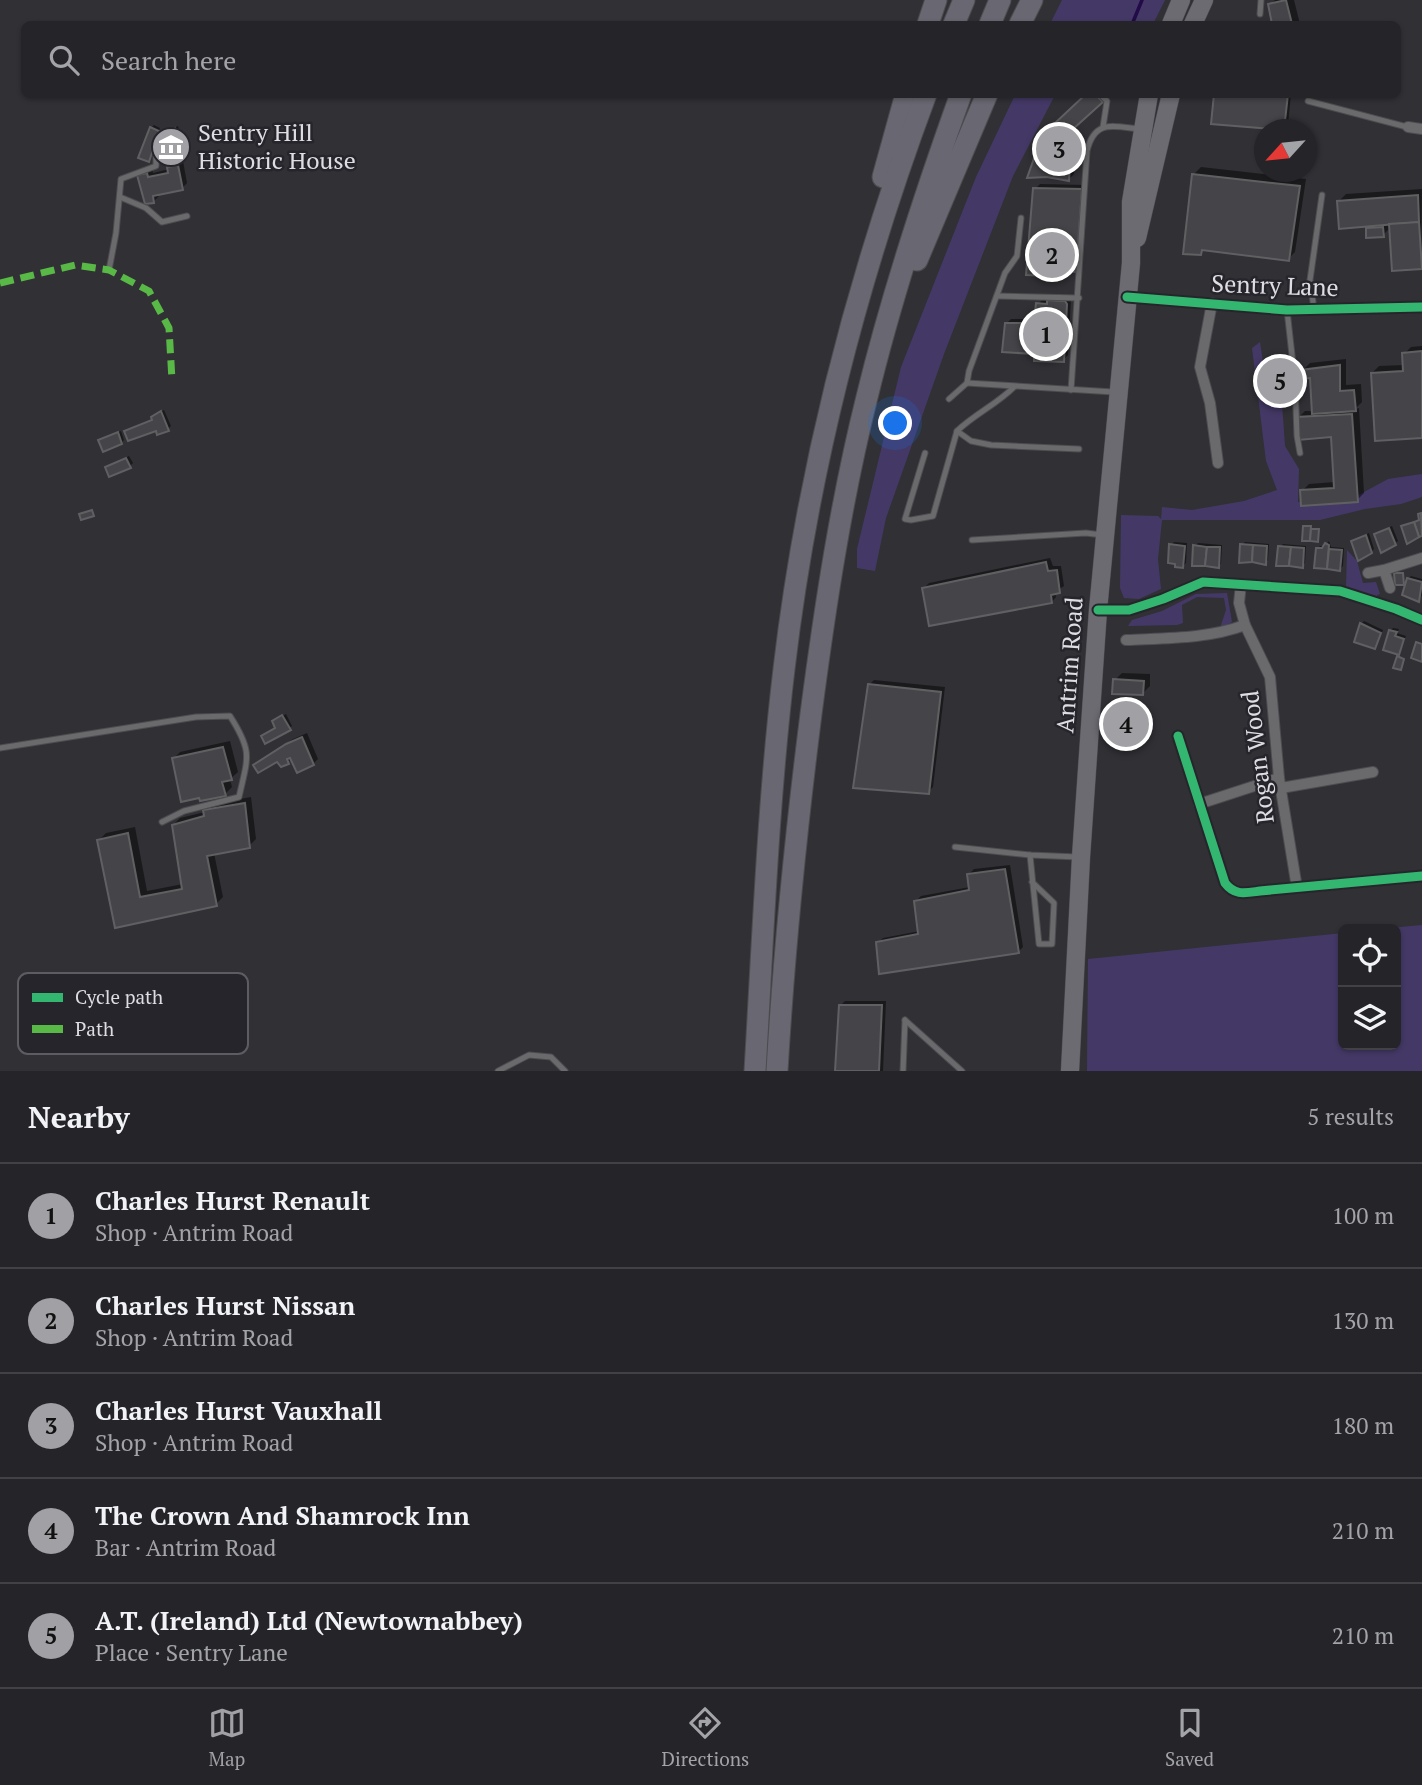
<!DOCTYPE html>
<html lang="en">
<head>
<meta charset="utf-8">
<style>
  :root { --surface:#252428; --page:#313034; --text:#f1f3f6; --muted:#a3a4a8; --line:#424145; --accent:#a1a0a5 }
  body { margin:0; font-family:"PT Serif",serif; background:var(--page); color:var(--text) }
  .controls { position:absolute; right:21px; bottom:21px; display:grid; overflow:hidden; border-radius:10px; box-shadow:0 2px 5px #0004 }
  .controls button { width:63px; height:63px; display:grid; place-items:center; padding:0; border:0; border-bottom:2px solid var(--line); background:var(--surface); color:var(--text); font:35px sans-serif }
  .compass { position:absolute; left:1254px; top:119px; width:63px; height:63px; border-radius:50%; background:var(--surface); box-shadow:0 2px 5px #0004; rotate:243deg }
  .you { position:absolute; left:896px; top:424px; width:24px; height:24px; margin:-18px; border:5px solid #fff; border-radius:50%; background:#1a73e8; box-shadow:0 0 0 10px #1a73e833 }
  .badge { display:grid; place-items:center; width:46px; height:46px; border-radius:50%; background:var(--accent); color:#111; font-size:23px; font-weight:700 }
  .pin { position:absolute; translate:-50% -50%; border:4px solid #fff; box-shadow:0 2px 7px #0006 }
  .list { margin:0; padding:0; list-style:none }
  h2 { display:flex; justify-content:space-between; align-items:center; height:91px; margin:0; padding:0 28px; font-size:30px }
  h2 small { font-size:23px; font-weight:400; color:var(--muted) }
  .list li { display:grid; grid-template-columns:46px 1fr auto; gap:21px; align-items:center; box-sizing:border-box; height:105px; padding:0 28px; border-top:2px solid var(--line) }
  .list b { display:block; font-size:26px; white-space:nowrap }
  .list p { margin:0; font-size:23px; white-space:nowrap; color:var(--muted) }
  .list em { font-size:23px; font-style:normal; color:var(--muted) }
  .icon { flex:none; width:38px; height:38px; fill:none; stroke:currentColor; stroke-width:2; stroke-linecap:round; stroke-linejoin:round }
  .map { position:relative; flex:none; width:1422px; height:1071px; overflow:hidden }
  .search { position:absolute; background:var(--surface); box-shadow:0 2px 5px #0004; left:21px; right:21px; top:21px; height:77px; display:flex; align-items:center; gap:18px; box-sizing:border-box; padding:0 24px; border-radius:10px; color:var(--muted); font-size:26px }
  .sheet { height:616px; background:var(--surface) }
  nav { display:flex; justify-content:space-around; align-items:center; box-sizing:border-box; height:98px; border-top:2px solid var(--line); background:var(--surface); font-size:19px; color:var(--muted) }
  nav a { display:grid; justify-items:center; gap:4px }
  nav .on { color:var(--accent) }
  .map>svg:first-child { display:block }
  .green { fill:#443966 }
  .shadow { fill:#0007 }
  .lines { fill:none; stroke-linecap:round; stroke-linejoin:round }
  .stream { stroke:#230a48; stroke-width:3.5 }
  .building { fill:#454448; stroke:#606063; stroke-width:2 }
  .service-casing { stroke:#4d4c50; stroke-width:7 }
  .minor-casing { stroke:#4d4c50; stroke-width:12 }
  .primary-casing { stroke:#4d4c50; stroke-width:19 }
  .motorway-casing { stroke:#4d4c50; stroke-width:23 }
  .service { stroke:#6a6a6c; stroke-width:5 }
  .minor { stroke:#6a6a6c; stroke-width:10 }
  .primary { stroke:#6c6b72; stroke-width:18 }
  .motorway { stroke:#696771; stroke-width:21 }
  .quiet { stroke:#58b947; stroke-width:7; stroke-dasharray:14 7; stroke-linecap:butt }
  .cycleway-casing { stroke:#27252c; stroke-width:13 }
  .cycleway { stroke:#33b770; stroke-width:9 }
  .labels { text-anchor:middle; stroke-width:5; stroke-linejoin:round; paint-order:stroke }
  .poi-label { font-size:24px; fill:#dedde2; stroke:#27252c; text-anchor:start }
  .street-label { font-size:24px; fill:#dedde2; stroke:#27252c }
  .key { fill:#27252c; stroke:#5e5c63; stroke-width:2 }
  .key-label { font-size:19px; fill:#dedde2 }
</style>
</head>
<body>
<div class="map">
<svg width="1422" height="1071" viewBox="0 0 1422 1071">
  <rect width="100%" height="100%" fill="#313035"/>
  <g class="green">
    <polygon points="1062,0 1165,0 1153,24 1050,24"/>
    <polygon points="1015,95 1055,95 1013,176 944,354 886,518 875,571 857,568 857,549 901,367 976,177"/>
    <polygon points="1260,342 1268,396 1282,403 1285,446 1299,469 1298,502 1342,504 1388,479 1422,474 1422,497 1401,504 1365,509 1320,520 1162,520 1158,559 1161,589 1139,599 1124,598 1120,588 1121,515 1158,516 1161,519 1162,507 1192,510 1244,501 1277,490 1266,461 1252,348"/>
    <polygon points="1347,550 1357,561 1363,583 1376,582 1380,594 1377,595 1378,598 1346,589"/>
    <polygon points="1227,593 1232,622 1220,628 1226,610 1224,598 1197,597 1182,605 1183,623 1177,625 1128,626 1132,620 1162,611 1196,594"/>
    <polygon points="1422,925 1422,1071 1087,1071 1088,959 1343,933 1343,1045 1396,1045 1396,929 1379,929"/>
  </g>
  <g class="shadow">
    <polygon points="1275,0 1294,0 1300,24 1274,24 1270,5"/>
    <polygon points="1088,94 1106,96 1076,124 1074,174 1069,179 1039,151 1044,146 1051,146"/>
    <polygon points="1216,94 1291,94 1288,125 1283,130"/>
    <polygon points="154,125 160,128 155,141 157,142 148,160 151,128"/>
    <polygon points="178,126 181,136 186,135 182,139 185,146 182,149 163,141 161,135"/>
    <polygon points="183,161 187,183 182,188 158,193 159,196 154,201 139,175 152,169 153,173 169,169 174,163"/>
    <polygon points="1201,167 1306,179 1295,252 1288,259 1205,249 1200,253 1194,174"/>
    <polygon points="1040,184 1086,185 1080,265 1075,270 1055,270 1050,275 1035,189"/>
    <polygon points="1422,189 1421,268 1391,227 1383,235 1368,228 1372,224 1339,201 1346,194"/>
    <polygon points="1071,298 1068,355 1063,360 1036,353 1006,324 1011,319 1036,319 1038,304 1043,299"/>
    <polygon points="1422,346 1422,436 1372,373 1379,366 1404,365 1404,354 1411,347"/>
    <polygon points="1290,355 1294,396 1289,401 1271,361 1276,356"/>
    <polygon points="1346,359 1346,385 1361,384 1362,402 1355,409 1359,408 1364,493 1357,500 1302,491 1309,484 1335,482 1332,435 1298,418 1305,411 1314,411 1311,376 1303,370 1310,363"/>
    <polygon points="164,410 171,426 168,429 126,431 153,419 156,414"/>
    <polygon points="121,431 124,440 121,443 100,441"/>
    <polygon points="129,456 133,463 130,466 107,467"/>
    <polygon points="1422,513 1422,535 1408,541 1403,526 1421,518"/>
    <polygon points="1392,526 1398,541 1394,544 1376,534"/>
    <polygon points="1369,533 1374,549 1371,552 1353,541"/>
    <polygon points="1329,541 1331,547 1344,548 1343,566 1340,569 1316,567 1317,549 1320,546 1325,546"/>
    <polygon points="1174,542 1187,543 1186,563 1183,566 1177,562 1171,545"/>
    <polygon points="1245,542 1269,544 1268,560 1265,563 1242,545"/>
    <polygon points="1198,543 1222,545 1221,564 1218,566 1195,546"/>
    <polygon points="1283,544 1306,546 1305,563 1302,566 1280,547"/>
    <polygon points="1050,558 1053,566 1061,566 1064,586 1055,592 1056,597 1052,602 924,588 929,583"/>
    <polygon points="1411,576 1422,579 1422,595 1419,600 1408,579"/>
    <polygon points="1364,621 1383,630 1375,647 1361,624"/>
    <polygon points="1393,628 1399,629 1397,633 1406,636 1398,653 1390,631"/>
    <polygon points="1122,673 1150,674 1150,686 1143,693 1115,680"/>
    <polygon points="874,680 945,687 933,787 928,792 869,685"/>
    <polygon points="1117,702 1136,702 1136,710 1146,710 1146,727 1141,732 1112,707"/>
    <polygon points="286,714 292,726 289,728 277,727 277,719"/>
    <polygon points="307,733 318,759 313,764 292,759 281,765 278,759 260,761 293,739"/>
    <polygon points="230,741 238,772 230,779 232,787 225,794 173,759 180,752"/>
    <polygon points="251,797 256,839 249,846 214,853 223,897 216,904 116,926 99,840 106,833 135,827 147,891 183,884 173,825 180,818 205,812 212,804"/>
    <polygon points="1010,865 1023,947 1018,952 878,943 883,938 920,931 916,901 921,896 970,887 969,874 974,869"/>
    <polygon points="845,1001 886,1001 883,1071 837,1071 840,1006"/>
  </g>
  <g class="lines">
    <polyline class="stream" points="1136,24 1133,22 1142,0"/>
  </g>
  <g class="building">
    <polygon points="1286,0 1292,24 1272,24 1268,4"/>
    <polygon points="1086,94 1095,94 1103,102 1072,130 1069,181 1047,177 1027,178 1037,150 1048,151 1054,124"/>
    <polygon points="1214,94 1288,94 1284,130 1211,124"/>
    <polygon points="150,127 159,131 149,162 138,158"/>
    <polygon points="175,128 178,137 182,136 184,140 179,141 183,150 164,157 158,143 161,142 159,134"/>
    <polygon points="178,165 183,190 153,196 154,203 145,204 137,175 147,173 148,177 168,173 167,167"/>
    <polygon points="1192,174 1300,186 1289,261 1202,250 1201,255 1183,254"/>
    <polygon points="1033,188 1082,189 1076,272 1052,270 1051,276 1026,275"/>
    <polygon points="1418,195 1419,222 1339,229 1337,201"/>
    <polygon points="1419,222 1422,269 1392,271 1389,224"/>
    <polygon points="1383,227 1384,237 1366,238 1366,228"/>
    <polygon points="1047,300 1065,301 1067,304 1064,362 1034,361 1034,354 1002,352 1005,323 1034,323 1036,303 1047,304"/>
    <polygon points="1422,351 1422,438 1375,441 1371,373 1403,371 1402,353"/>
    <polygon points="1285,359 1290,402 1274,404 1269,361"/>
    <polygon points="1340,365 1340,391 1354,390 1356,411 1312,414 1310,378 1301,379 1301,370"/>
    <polygon points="161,411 169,431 157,435 156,431 128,441 124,431 152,420 151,417"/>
    <polygon points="1352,414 1358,502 1301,506 1300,490 1334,488 1331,437 1298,440 1296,417"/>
    <polygon points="118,432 122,444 103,452 98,440"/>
    <polygon points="126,458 131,468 109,477 105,467"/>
    <polygon points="92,510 94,516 81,520 79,514"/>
    <polygon points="1421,513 1422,536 1419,537 1414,522 1419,520 1418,514"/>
    <polygon points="1414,522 1419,537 1407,544 1401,526"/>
    <polygon points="1303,526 1311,526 1310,541 1302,541"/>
    <polygon points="1389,528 1396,545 1381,553 1374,534"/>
    <polygon points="1311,529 1319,529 1318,542 1310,541"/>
    <polygon points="1366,535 1372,553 1358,561 1351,541"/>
    <polygon points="1325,543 1329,545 1327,569 1314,568 1316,548 1322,548"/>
    <polygon points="1169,544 1185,546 1183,568 1175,567 1175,564 1168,563"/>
    <polygon points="1240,544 1253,545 1252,562 1239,563"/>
    <polygon points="1193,545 1207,547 1205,566 1192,566"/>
    <polygon points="1253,545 1267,546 1266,565 1252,562"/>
    <polygon points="1278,546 1291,547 1289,566 1276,566"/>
    <polygon points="1207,547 1220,547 1219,568 1205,566"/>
    <polygon points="1291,547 1304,548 1303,568 1289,566"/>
    <polygon points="1329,549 1342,550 1340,571 1327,569"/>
    <polygon points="1046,562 1048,571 1057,570 1060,593 1051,595 1052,603 929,626 922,588"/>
    <polygon points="1394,573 1403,573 1404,585 1395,585"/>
    <polygon points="1407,578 1422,582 1419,602 1402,595"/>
    <polygon points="1360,623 1381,633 1375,649 1354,642"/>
    <polygon points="1389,630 1397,632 1395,636 1404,639 1399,655 1383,650"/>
    <polygon points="1416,642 1422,644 1422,662 1411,658"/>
    <polygon points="1397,656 1404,659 1401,670 1393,668"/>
    <polygon points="1113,679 1144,681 1143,695 1112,694"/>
    <polygon points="868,684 941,692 929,794 853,788"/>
    <polygon points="1110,707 1132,707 1132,714 1142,714 1141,733 1110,733"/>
    <polygon points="282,715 291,730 265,744 261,736 275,728 272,721"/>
    <polygon points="302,737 314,765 297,773 290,758 287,759 289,764 281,767 277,762 258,773 253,765 286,744"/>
    <polygon points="223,747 232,780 222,782 226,796 200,801 199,798 181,802 172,758"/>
    <polygon points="245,803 250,848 207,856 217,906 115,928 97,840 128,833 140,897 182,889 172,825 204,816 203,810"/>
    <polygon points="1005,869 1019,953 879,974 876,942 918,934 914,901 969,890 967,874"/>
    <polygon points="839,1005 882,1005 879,1071 835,1071"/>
  </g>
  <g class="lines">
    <defs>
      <g id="service">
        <polyline points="1260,14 1261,0"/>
        <polyline points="1100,94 1107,101 1103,127"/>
        <polyline points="1308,101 1407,127"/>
        <polyline points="120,197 146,208 162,222 187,216"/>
        <polyline points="109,270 116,233 121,179 156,166 156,156"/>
        <polyline points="997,296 1079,298"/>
        <polyline points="1314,309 1310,280 1322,195"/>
        <polyline points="1287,310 1295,382 1297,436 1300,453"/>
        <polyline points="967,383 1114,392"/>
        <path d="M 1071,390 L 1087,151 C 1095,118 1114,127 1142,129"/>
        <polyline points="949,399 967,383 969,371 1005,273 1017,256 1021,218"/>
        <polyline points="957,431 971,441 991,445 1079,449"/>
        <path d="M 925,453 L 905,519 L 911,520 L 933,516 L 957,431 C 975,414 997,404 1014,387"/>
        <polyline points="972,540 1086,533 1102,535"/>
        <path d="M 0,748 L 196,717 L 230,716 C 253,752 248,757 239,797 L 184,811 L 162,822"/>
        <polyline points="955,847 1030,855 1078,857"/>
        <polyline points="1030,855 1039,944 1052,944 1054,903 1032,882"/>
        <polyline points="905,1020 962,1071"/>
        <polyline points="498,1071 529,1055 551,1057 565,1071"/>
        <polyline points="903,1071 905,1020"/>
      </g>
      <g id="minor">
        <polyline points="1408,127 1422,129"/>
        <polyline points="1127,297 1287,310 1422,307"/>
        <polyline points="1212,303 1200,367 1210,403 1218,463"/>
        <polyline points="1384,570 1422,558"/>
        <polyline points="1368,573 1384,570 1390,588"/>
        <polyline points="1241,584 1239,603 1245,625 1270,677 1279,778 1297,888"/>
        <polyline points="1098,610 1129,610 1163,599 1203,582 1340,591 1396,609 1422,620"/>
        <path d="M 1126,640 C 1166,638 1207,639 1245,625"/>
        <path d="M 1178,736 L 1225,883 C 1235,896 1245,893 1260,891 L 1422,876"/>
        <polyline points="1281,788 1373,772"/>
        <polyline points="1199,804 1279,778"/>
      </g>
      <g id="primary">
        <polyline points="1171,24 1181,0"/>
        <polyline points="1193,24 1204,0"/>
        <polyline points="1137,238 1171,94"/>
        <polyline points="1070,1071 1081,857 1098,610 1131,263 1131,202 1149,94"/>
      </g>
      <g id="motorway">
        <polyline points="928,24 936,0"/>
        <polyline points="954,24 964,0"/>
        <polyline points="990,24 1000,0"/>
        <polyline points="1020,24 1032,0"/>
        <polyline points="883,177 906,94"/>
        <polyline points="917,260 987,94"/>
        <path d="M 755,1071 C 763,937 768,803 784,669 C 807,473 857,279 926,94"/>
        <path d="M 777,1071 C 784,952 796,832 811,714 C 825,607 841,501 867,397 C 892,294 925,194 961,94"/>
      </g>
    </defs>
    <use href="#service" class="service-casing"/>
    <use href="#minor" class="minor-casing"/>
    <use href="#primary" class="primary-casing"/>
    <use href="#motorway" class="motorway-casing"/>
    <use href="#service" class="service"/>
    <use href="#minor" class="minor"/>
    <use href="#primary" class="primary"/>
    <use href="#motorway" class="motorway"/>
    <polyline class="quiet" points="0,283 75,265 109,270 149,291 169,328 172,380"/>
    <defs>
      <g id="cycleway">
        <polyline points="1127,297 1287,310 1422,307"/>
        <polyline points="1098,610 1129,610 1163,599 1203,582 1340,591 1396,609 1422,620"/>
        <path d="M 1178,736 L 1225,883 C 1235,896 1245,893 1260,891 L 1422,876"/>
      </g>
    </defs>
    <use href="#cycleway" class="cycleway-casing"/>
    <use href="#cycleway" class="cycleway"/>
  </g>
  <defs>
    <symbol id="museum-disc" viewBox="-11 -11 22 22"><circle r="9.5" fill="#a1a0a5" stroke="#27252c"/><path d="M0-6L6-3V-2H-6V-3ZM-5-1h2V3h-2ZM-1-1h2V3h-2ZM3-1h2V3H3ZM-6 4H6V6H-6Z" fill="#fff"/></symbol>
  </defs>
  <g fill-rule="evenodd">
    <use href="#museum-disc" x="149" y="125" width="44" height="44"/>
  </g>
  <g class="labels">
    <g class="poi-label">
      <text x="198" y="141">Sentry Hill<tspan x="198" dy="28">Historic House</tspan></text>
    </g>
    <g class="street-label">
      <text transform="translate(1275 286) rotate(2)" y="8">Sentry Lane</text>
      <text transform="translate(1070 665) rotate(-86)" y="8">Antrim Road</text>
      <text transform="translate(1258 757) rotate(-97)" y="8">Rogan Wood</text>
    </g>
  </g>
  <rect x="18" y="973" width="230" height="81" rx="10" class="key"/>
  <rect x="32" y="993" width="31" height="9" fill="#33b770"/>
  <rect x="32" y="1025" width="31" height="8" fill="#58b947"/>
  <g class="key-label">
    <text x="75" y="1004">Cycle path</text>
    <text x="75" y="1036">Path</text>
  </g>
</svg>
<div class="controls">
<button><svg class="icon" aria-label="locate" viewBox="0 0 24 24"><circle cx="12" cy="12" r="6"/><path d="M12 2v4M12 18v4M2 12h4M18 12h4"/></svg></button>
<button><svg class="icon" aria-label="layers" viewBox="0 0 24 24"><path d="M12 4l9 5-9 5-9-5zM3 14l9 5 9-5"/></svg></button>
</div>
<svg class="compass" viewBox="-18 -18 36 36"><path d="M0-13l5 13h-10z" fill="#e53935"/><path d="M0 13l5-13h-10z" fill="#a3a4a8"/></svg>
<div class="you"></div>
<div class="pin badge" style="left:1046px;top:334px">1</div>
<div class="pin badge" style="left:1052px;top:255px">2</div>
<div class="pin badge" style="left:1059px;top:149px">3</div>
<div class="pin badge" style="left:1126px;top:724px">4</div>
<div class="pin badge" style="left:1280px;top:381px">5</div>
<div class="search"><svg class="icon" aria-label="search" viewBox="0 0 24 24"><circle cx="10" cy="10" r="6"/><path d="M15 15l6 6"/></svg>Search here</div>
</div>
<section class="sheet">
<h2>Nearby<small>5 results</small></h2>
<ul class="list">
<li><span class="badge">1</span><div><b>Charles Hurst Renault</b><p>Shop · Antrim Road</p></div><em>100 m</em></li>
<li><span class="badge">2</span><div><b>Charles Hurst Nissan</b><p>Shop · Antrim Road</p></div><em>130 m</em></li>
<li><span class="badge">3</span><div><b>Charles Hurst Vauxhall</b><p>Shop · Antrim Road</p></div><em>180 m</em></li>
<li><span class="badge">4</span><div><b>The Crown And Shamrock Inn</b><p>Bar · Antrim Road</p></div><em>210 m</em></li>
<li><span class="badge">5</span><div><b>A.T. (Ireland) Ltd (Newtownabbey)</b><p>Place · Sentry Lane</p></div><em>210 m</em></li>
</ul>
</section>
<nav>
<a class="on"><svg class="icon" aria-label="map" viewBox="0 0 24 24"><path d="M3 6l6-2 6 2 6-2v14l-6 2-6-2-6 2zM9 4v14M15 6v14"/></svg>Map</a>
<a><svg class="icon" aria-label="directions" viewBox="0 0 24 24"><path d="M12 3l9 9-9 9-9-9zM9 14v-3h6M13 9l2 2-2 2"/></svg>Directions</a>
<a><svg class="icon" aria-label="saved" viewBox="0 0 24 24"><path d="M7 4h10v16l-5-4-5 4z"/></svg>Saved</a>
</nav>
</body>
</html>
